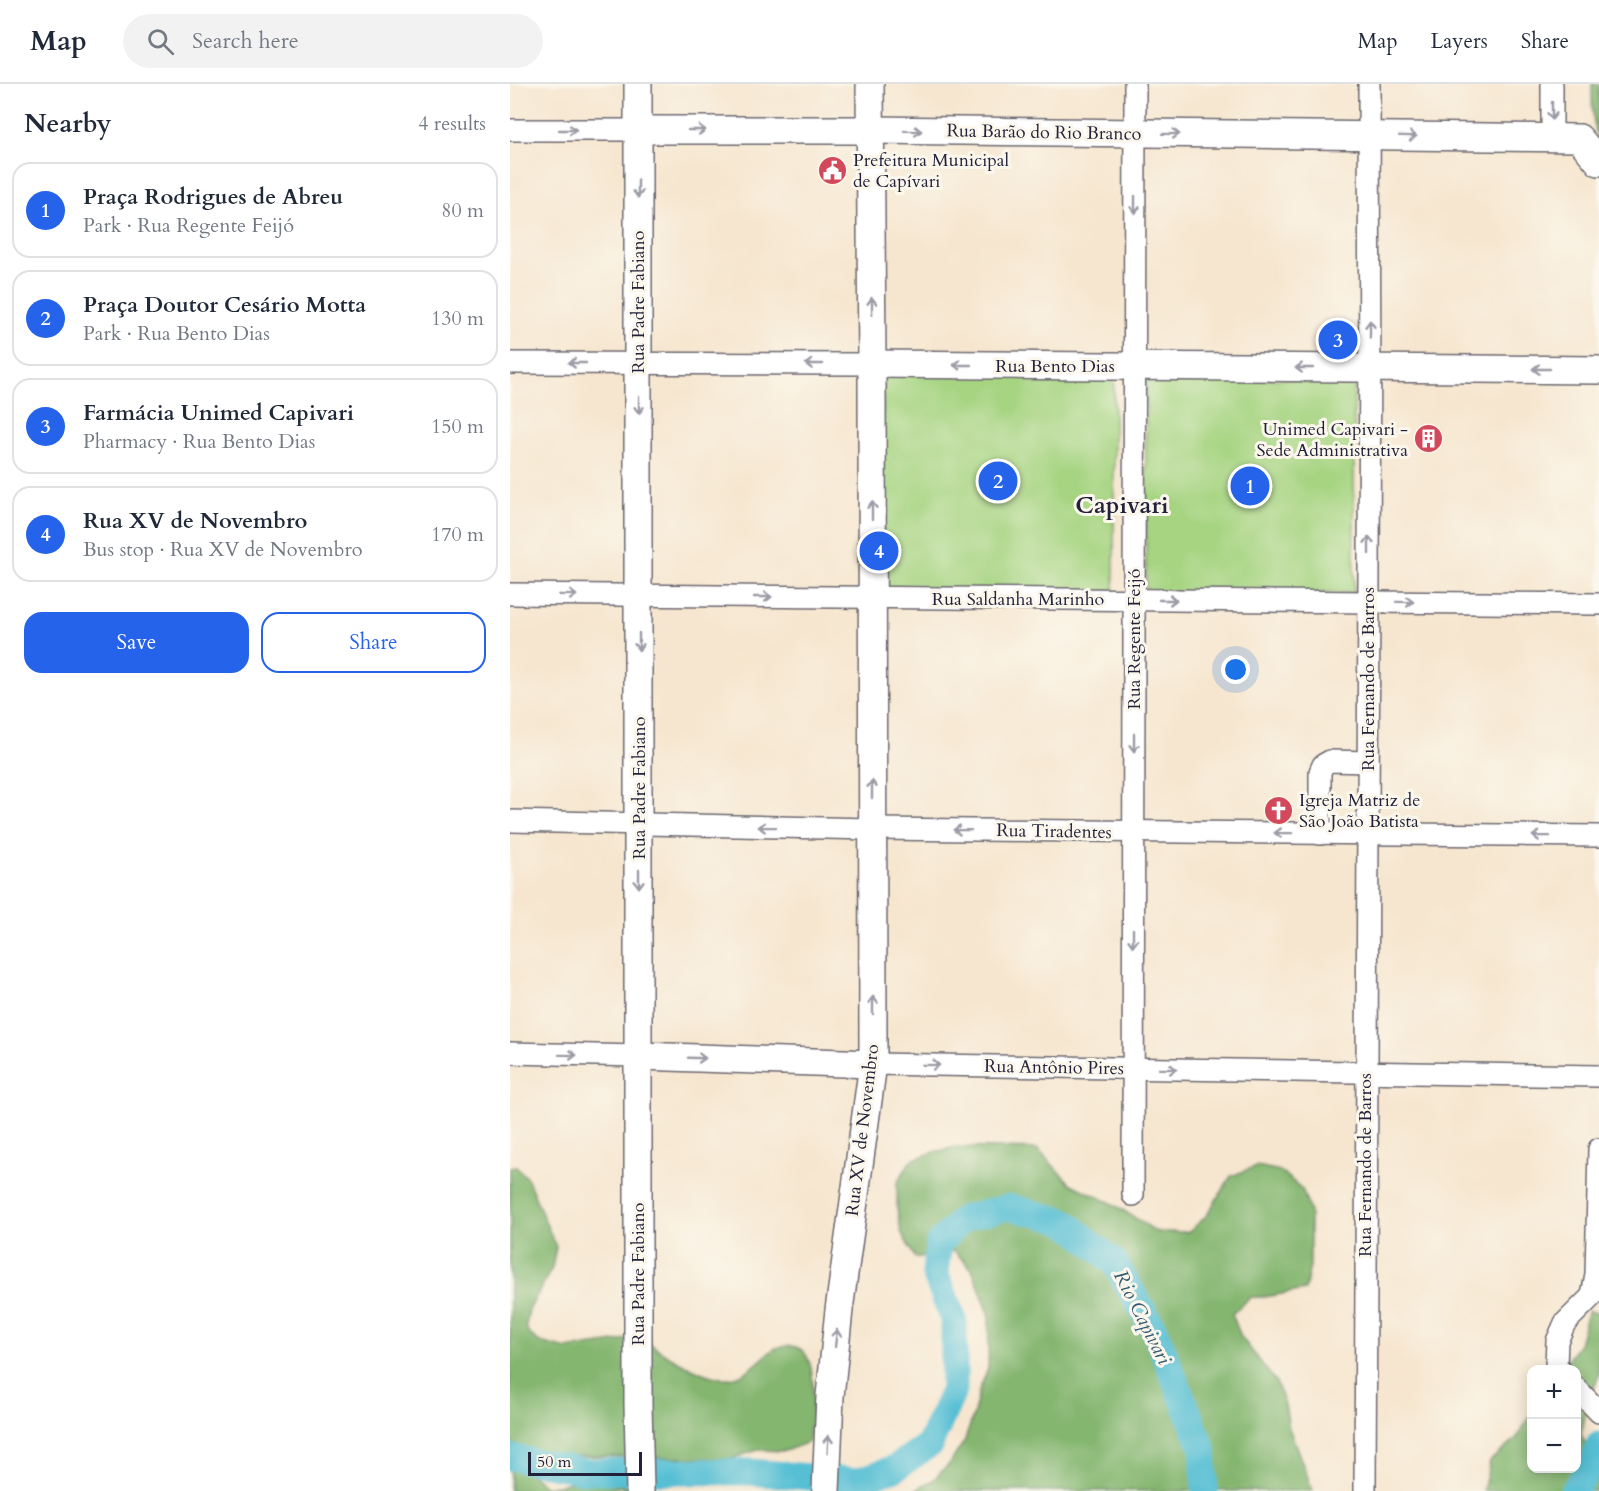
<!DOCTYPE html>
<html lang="en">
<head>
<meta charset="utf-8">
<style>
  :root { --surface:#fff; --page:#f2f2f3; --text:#1f2937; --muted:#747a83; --line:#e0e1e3; --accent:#2563eb }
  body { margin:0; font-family:Cardo,serif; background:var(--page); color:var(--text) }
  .controls { position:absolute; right:18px; bottom:18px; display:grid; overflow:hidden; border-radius:12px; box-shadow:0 3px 15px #0003 }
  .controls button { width:54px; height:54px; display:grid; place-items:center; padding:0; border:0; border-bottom:2px solid var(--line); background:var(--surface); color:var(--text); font:30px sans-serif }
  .scale { position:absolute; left:18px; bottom:15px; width:114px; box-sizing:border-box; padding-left:6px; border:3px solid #22223b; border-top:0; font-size:16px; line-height:21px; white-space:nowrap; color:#22223b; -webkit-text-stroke:4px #fbf7ec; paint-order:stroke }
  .you { position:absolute; left:726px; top:586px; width:21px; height:21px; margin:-15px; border:4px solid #fff; border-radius:50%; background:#1a73e8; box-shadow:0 0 0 9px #1a73e833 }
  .badge { display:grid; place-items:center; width:39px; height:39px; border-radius:50%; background:var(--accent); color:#fff; font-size:20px; font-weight:700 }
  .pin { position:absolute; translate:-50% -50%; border:3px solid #fff; box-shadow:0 2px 6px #0006 }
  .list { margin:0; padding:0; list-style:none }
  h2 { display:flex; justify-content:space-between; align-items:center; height:78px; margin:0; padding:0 24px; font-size:26px }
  h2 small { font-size:20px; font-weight:400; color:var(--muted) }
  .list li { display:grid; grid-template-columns:39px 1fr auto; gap:18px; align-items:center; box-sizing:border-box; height:96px; margin:0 12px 12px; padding:0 12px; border:2px solid var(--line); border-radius:18px }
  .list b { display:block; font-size:22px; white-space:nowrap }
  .list p { margin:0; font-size:20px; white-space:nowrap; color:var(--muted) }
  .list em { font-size:20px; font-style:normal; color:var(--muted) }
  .actions { display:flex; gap:12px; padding:18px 24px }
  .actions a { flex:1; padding:14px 0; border:2px solid var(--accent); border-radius:18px; text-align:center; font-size:21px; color:var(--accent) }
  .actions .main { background:var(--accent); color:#fff }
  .icon { flex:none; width:33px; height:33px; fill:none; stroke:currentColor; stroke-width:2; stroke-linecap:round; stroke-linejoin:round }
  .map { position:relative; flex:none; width:1089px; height:1407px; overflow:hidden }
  header { display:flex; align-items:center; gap:36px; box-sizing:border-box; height:84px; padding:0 30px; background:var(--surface); border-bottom:2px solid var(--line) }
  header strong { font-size:28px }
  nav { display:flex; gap:33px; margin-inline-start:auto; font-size:21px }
  .search { width:420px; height:54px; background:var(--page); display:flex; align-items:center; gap:15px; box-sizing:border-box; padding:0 21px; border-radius:33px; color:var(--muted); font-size:22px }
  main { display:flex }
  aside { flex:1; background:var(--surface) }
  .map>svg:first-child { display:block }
  .green { fill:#a6d481; stroke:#647b5e; stroke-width:1.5 }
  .forest { fill:#84b66f; stroke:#536c55; stroke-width:1.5 }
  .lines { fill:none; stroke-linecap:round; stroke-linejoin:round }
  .river { stroke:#57bfd4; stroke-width:27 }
  .minor-casing { stroke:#6c676f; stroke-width:24 }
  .major-casing { stroke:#6c676f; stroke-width:30 }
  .minor { stroke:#fff; stroke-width:21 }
  .major { stroke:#fff; stroke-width:27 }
  .oneway { stroke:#9c9ca7 }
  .labels { text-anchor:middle; stroke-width:6; stroke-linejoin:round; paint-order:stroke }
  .street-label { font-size:18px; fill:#22223b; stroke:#fbf7ec }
  .poi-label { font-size:18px; fill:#22223b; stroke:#fbf7ec; text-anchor:start }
  .water-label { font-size:20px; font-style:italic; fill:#355971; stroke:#fbf7ec }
  .district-label { font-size:24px; font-weight:bold; fill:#22223b; stroke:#fbf7ec }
</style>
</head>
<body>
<header>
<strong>Map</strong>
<div class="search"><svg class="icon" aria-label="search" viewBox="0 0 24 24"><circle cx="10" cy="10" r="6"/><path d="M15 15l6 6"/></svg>Search here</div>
<nav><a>Map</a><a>Layers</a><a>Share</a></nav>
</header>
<main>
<aside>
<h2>Nearby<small>4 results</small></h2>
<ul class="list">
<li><span class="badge">1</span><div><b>Praça Rodrigues de Abreu</b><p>Park · Rua Regente Feijó</p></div><em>80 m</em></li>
<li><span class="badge">2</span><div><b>Praça Doutor Cesário Motta</b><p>Park · Rua Bento Dias</p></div><em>130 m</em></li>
<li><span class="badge">3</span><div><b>Farmácia Unimed Capivari</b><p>Pharmacy · Rua Bento Dias</p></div><em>150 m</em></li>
<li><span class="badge">4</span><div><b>Rua XV de Novembro</b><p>Bus stop · Rua XV de Novembro</p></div><em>170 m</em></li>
</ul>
<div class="actions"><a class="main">Save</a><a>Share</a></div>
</aside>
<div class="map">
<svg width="1089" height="1407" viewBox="0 0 1089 1407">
  <rect width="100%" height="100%" fill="#fbf7ec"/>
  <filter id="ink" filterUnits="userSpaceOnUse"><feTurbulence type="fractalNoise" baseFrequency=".0167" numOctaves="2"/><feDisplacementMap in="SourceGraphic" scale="12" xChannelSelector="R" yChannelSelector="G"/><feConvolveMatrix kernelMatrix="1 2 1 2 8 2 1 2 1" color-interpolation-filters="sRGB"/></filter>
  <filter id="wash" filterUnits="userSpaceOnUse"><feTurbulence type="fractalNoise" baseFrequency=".008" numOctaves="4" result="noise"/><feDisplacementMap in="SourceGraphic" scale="24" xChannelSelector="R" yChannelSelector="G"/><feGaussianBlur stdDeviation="1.35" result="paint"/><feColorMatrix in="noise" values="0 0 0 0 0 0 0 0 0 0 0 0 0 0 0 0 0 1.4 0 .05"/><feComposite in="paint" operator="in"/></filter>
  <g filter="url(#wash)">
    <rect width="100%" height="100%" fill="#f6e6cf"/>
    <g class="green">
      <rect x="373" y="288" width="231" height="219"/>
      <rect x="636" y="295" width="208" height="214"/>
    </g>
    <g class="forest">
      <path d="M 1082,0 L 1089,0 L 1089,59 C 1082,40 1082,21 1082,0 Z"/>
      <polygon points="446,1063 527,1065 561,1100 603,1120 647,1148 679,1148 697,1131 721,1092 747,1082 770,1087 792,1105 800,1128 800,1182 795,1206 754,1213 741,1213 722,1230 731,1253 766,1298 775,1321 779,1344 803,1407 403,1407 423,1396 441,1378 455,1356 464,1329 469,1307 478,1284 479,1230 462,1185 444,1167 405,1174 391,1148 387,1125 387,1099 401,1076 424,1068"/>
      <path d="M 0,1083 L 6,1083 L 17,1094 L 46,1163 L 42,1184 L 19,1226 L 16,1241 L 18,1249 L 30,1258 L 57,1265 L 111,1257 L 128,1249 C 136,1256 145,1264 154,1269 C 167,1277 198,1294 213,1294 C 236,1296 248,1276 264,1265 C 270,1262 280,1261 286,1263 C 312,1271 301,1337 299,1358 L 275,1367 L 248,1366 L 220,1375 L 32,1371 L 19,1369 L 18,1366 L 0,1359 Z"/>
      <polygon points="1078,1227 1089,1229 1089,1291 1079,1316 1071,1349 1074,1358 1089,1370 1089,1407 973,1407 980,1377 1006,1355 1021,1331 1022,1384 1066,1384 1066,1286 1051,1285 1069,1260"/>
      <polygon points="0,1380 16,1386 36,1403 58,1399 81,1390 108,1391 147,1407 114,1407 113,1402 90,1407 0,1407"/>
    </g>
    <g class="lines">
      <g class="river">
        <polyline points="0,1373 74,1387 241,1388 347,1397 385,1384 420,1360 444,1305 444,1237 425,1189 429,1159 454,1134 499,1123 554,1137 604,1178 645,1247 693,1365 695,1407"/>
        <polyline points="1063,1407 1082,1382 1089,1361"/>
      </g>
    </g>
  </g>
  <g filter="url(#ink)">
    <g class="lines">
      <defs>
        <g id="minor">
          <polyline points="1042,0 1042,54"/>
          <polyline points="0,46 128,46"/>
          <polyline points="0,279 362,280"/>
          <polyline points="0,510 1089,520"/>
          <polyline points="0,737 362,745 1089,752"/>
          <polyline points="810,750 810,688 813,681 820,677 858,678"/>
          <polyline points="0,969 129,972"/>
          <polyline points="363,980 1089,992"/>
          <polyline points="623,1111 625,0"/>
          <polyline points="1050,1286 1046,1282 1047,1257 1055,1239 1082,1212 1086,1190 1089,1065"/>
          <polyline points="1066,1304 1089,1328"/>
          <path d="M 855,1407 C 856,938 862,469 859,0"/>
        </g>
        <g id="major">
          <polyline points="128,0 128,1320 130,1407"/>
          <polyline points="128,46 360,46 1069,54 1089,78"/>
          <polyline points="362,280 1089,286"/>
          <polyline points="129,972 363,980"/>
          <polyline points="316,1407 320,1312 329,1226 363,980 362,280 360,0"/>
        </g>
      </defs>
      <use href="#minor" class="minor-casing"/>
      <use href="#major" class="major-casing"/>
      <use href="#minor" class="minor"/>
      <use href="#major" class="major"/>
    </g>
    <defs><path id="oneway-shaft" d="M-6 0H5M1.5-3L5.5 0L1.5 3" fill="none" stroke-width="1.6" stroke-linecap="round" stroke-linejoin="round" transform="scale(1.5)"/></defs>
    <g class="oneway">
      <use href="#oneway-shaft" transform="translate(1042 27) rotate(90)"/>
      <use href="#oneway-shaft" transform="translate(58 46)"/>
      <use href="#oneway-shaft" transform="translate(187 46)"/>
      <use href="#oneway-shaft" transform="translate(403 47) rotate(1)"/>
      <use href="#oneway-shaft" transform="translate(661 50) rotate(1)"/>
      <use href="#oneway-shaft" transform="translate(898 52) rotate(1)"/>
      <use href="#oneway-shaft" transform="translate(128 105) rotate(90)"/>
      <use href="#oneway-shaft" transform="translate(625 121) rotate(90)"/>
      <use href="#oneway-shaft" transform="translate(362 222) rotate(-91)"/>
      <use href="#oneway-shaft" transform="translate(860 245) rotate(-90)"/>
      <use href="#oneway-shaft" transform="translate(67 279) rotate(-180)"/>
      <use href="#oneway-shaft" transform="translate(304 280) rotate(-180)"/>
      <use href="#oneway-shaft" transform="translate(452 281) rotate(-180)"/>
      <use href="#oneway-shaft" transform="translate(794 284) rotate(-180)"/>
      <use href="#oneway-shaft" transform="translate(1031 285) rotate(-180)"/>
      <use href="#oneway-shaft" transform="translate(129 321) rotate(90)"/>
      <use href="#oneway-shaft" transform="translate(362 426) rotate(-90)"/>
      <use href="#oneway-shaft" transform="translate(859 461) rotate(-90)"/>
      <use href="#oneway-shaft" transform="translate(58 511) rotate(1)"/>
      <use href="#oneway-shaft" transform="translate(253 513)"/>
      <use href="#oneway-shaft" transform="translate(658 516)"/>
      <use href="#oneway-shaft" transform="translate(895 518) rotate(1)"/>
      <use href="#oneway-shaft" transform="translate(129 558) rotate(90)"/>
      <use href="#oneway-shaft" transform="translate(624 659) rotate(90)"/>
      <use href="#oneway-shaft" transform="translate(362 705) rotate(-90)"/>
      <use href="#oneway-shaft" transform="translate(257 743) rotate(-179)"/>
      <use href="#oneway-shaft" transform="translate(452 746) rotate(-179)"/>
      <use href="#oneway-shaft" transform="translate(773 749) rotate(-179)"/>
      <use href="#oneway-shaft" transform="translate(1031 752) rotate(-179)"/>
      <use href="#oneway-shaft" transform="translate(129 795) rotate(90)"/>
      <use href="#oneway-shaft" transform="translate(623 854) rotate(90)"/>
      <use href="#oneway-shaft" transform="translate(363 921) rotate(-90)"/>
      <use href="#oneway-shaft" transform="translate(58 971) rotate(1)"/>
      <use href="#oneway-shaft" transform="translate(187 974) rotate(2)"/>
      <use href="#oneway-shaft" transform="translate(421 981) rotate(1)"/>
      <use href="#oneway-shaft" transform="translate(658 985) rotate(1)"/>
      <use href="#oneway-shaft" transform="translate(326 1254) rotate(-84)"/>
      <use href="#oneway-shaft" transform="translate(318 1360) rotate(-87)"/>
    </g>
  </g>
  <defs>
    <symbol id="civic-disc" viewBox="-11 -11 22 22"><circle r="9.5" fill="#d1495b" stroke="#fbf7ec"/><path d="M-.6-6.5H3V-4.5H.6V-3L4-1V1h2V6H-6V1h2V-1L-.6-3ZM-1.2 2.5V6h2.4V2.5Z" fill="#fff"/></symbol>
    <symbol id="building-disc" viewBox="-11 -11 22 22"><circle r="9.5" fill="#d1495b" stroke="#fbf7ec"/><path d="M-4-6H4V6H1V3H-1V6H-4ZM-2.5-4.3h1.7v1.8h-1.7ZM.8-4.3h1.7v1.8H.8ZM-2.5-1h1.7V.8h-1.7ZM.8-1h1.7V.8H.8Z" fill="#fff"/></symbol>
    <symbol id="church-disc" viewBox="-11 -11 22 22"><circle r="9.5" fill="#d1495b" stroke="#fbf7ec"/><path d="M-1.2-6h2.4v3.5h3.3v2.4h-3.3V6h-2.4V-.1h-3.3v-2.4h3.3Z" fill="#fff"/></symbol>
  </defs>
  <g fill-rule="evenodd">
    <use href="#civic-disc" x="306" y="70" width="33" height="33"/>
    <use href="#building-disc" x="902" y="338" width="33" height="33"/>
    <use href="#church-disc" x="752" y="710" width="33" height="33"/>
  </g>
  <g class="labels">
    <g class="street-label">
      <text transform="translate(534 48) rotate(1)" y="6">Rua Barão do Rio Branco</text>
      <text transform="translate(128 218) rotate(-90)" y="6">Rua Padre Fabiano</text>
      <text x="545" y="288">Rua Bento Dias</text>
      <text x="508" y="521">Rua Saldanha Marinho</text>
      <text transform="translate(624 555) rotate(-90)" y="6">Rua Regente Feijó</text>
      <text transform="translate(858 595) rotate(-90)" y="6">Rua Fernando de Barros</text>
      <text transform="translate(129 704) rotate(-90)" y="6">Rua Padre Fabiano</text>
      <text transform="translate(544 747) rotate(1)" y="6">Rua Tiradentes</text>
      <text transform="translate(544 983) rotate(1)" y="6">Rua Antônio Pires</text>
      <text transform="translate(352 1046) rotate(-83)" y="6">Rua XV de Novembro</text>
      <text transform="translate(855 1081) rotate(-90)" y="6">Rua Fernando de Barros</text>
      <text transform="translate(128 1190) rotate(-90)" y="6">Rua Padre Fabiano</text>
    </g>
    <g class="poi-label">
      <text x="343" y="82">Prefeitura Municipal<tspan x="343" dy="21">de Capívari</tspan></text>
      <text x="898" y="351" text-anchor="end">Unimed Capivari -<tspan x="898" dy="21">Sede Administrativa</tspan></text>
      <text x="789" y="722">Igreja Matriz de<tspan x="789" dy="21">São João Batista</tspan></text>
    </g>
    <g class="water-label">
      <text transform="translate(633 1233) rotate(63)" y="7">Rio Capivari</text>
    </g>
    <g class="district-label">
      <text x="612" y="429">Capivari</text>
    </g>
  </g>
</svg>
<div class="controls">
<button>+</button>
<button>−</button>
</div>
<div class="scale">50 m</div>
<div class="you"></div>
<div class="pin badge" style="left:740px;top:402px">1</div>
<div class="pin badge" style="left:488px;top:397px">2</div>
<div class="pin badge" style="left:828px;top:256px">3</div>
<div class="pin badge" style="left:369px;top:467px">4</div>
</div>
</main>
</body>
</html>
